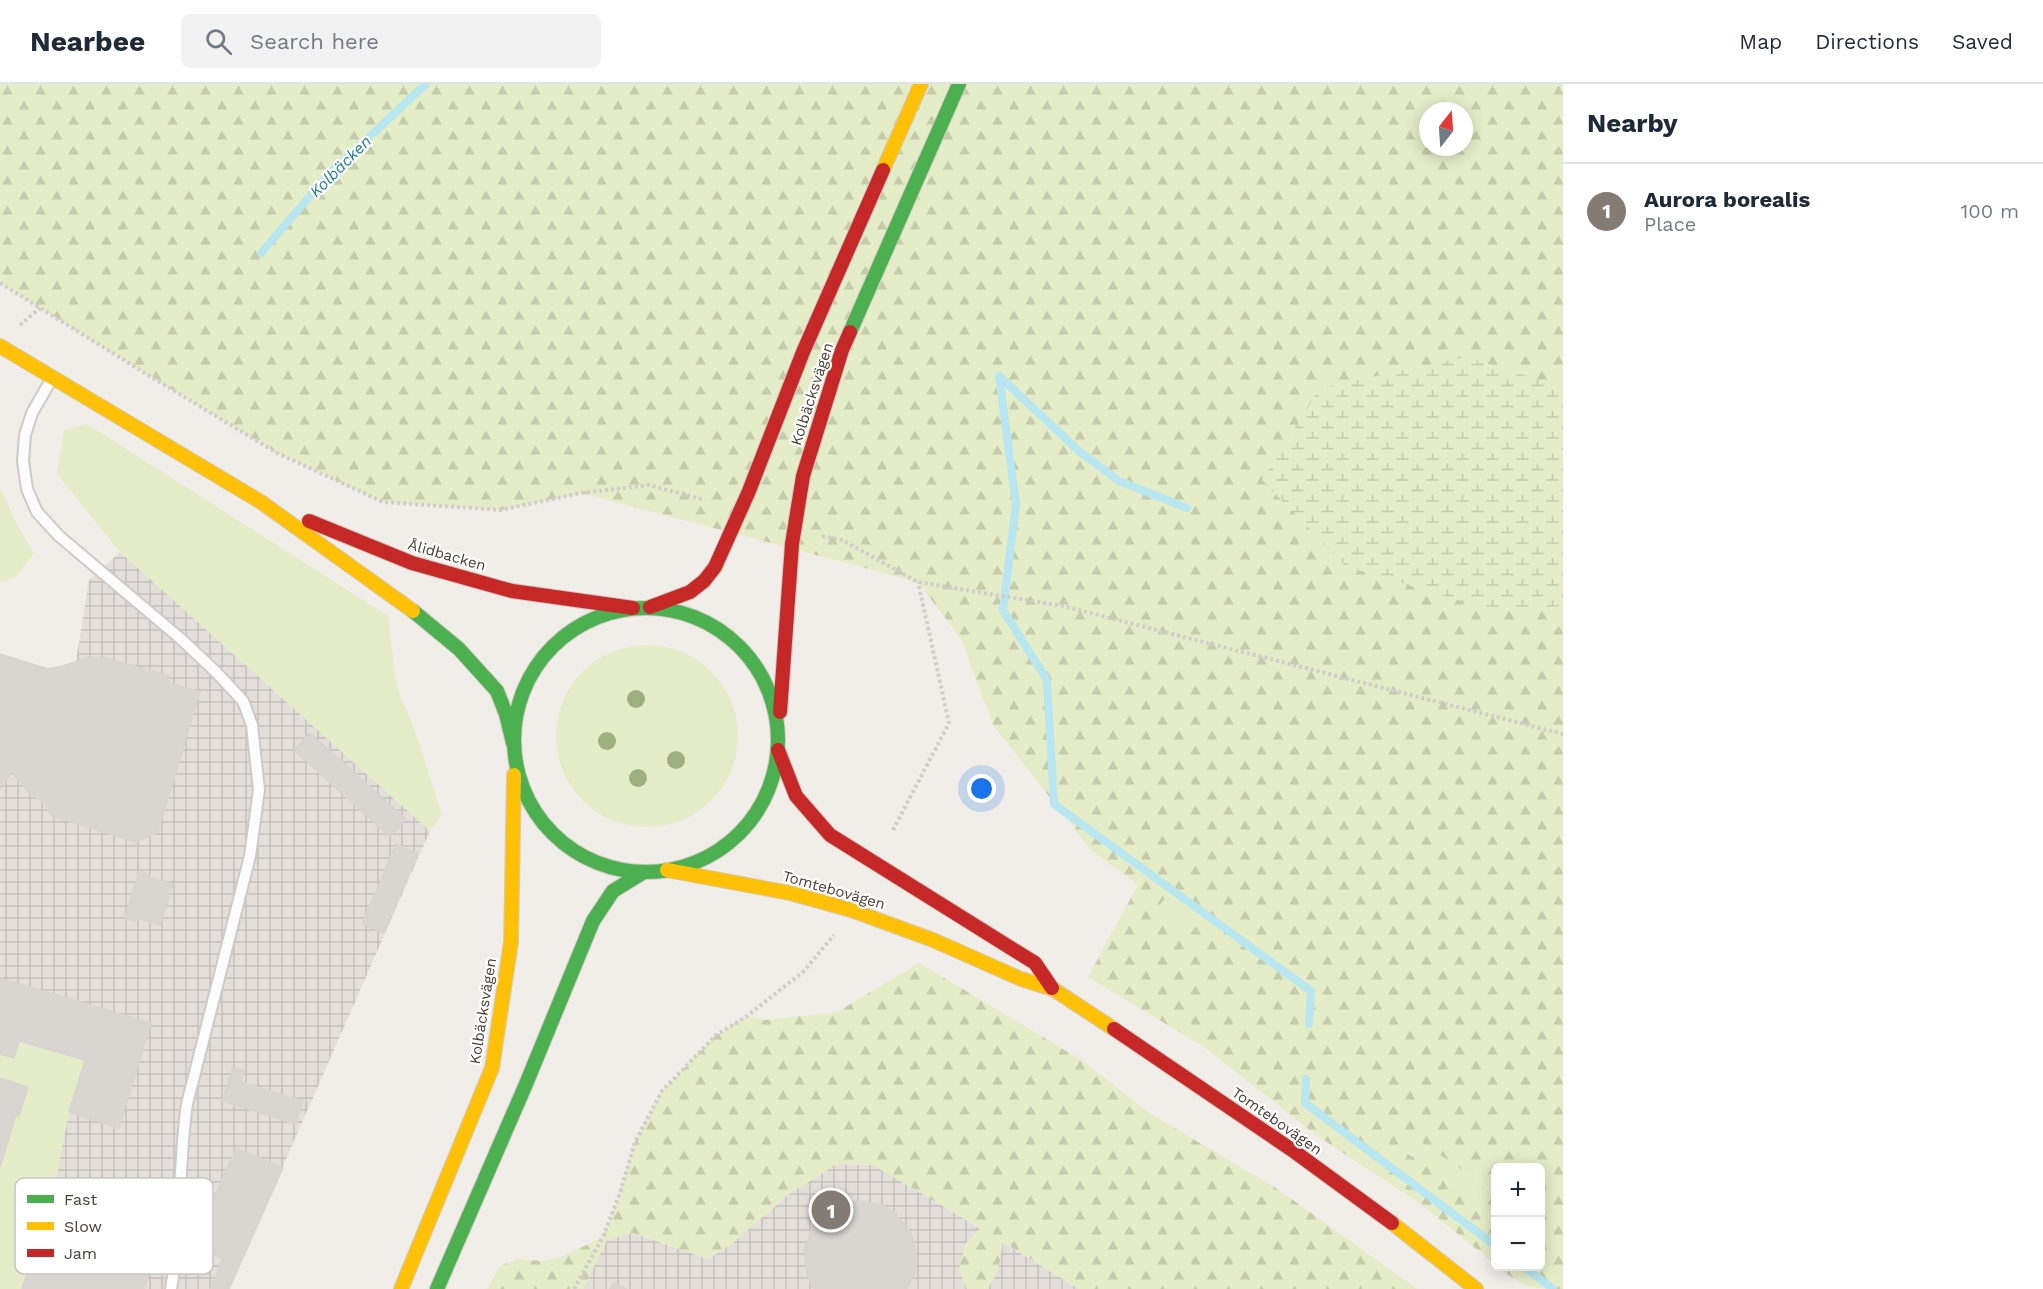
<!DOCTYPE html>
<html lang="en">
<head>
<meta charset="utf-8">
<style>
  :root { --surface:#fff; --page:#f2f2f3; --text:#1f2937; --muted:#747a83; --line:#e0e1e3; --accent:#837b74 }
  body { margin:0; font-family:"Work Sans",sans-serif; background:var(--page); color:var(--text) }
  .controls { position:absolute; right:18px; bottom:18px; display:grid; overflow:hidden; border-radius:9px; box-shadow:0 3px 15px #0003 }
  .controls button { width:54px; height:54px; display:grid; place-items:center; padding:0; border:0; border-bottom:2px solid var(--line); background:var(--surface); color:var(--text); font:30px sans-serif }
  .compass { position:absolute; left:1419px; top:18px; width:54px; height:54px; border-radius:50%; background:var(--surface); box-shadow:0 3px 15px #0003; rotate:17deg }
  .you { position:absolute; left:982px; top:705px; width:21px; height:21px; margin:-15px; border:4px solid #fff; border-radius:50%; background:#1a73e8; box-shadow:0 0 0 9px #1a73e833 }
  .badge { display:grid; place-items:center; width:39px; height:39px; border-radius:50%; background:var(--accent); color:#fff; font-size:20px; font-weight:700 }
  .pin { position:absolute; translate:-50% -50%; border:3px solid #fff; box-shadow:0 2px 6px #0006 }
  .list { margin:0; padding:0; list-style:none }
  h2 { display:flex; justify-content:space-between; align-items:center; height:78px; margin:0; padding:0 24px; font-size:26px }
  h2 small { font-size:20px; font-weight:400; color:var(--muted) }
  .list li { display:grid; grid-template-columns:39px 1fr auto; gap:18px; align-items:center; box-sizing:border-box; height:96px; padding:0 24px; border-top:2px solid var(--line) }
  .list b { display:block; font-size:22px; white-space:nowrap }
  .list p { margin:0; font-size:20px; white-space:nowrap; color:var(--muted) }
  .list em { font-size:20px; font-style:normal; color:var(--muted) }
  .icon { flex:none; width:33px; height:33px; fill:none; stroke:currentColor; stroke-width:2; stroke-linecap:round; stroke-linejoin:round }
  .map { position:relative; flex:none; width:1563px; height:1205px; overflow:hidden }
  header { display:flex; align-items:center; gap:36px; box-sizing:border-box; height:84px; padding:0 30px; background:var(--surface); border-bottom:2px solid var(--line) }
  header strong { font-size:28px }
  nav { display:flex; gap:33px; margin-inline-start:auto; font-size:21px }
  .search { width:420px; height:54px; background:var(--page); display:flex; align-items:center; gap:15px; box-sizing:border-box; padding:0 21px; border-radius:9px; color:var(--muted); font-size:22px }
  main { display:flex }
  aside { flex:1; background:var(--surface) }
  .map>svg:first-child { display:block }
  .industrial { fill:url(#industrial-grid) }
  .grass { fill:#e5ecc8 }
  .forest { fill:url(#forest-firs); fill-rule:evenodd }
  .wetland { fill:url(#wetland-marsh) }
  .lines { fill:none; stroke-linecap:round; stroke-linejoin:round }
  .stream { stroke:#b8e6f1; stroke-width:8 }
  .building { fill:#d9d5d1; stroke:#d9d4d0; stroke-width:1.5 }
  .lane-casing { stroke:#cecac6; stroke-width:14 }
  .fast-casing { stroke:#d2cbc2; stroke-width:16 }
  .slow-casing { stroke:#d2cbc2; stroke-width:16 }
  .jam-casing { stroke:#d2cbc2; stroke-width:16 }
  .path { stroke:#d1cdca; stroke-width:4; stroke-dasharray:3 3; stroke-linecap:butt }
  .lane { stroke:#fdfcfc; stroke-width:10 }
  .fast { stroke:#4caf50; stroke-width:14 }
  .slow { stroke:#ffc107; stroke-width:14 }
  .jam { stroke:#c62828; stroke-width:14 }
  .tree { fill:#9db07e }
  .labels { text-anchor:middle; stroke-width:4.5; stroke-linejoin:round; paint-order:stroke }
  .street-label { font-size:15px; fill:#483d35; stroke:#fff }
  .water-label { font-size:16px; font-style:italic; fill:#237e98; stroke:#fff }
  .key { fill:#fff; stroke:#c8c5c2; stroke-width:1.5 }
  .key-label { font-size:16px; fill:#483d35 }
</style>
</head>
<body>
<header>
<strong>Nearbee</strong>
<div class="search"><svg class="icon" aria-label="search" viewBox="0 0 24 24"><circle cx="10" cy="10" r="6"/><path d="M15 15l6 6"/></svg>Search here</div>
<nav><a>Map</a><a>Directions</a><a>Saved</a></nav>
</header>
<main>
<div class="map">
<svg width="1563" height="1205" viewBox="0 0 1563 1205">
  <defs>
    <pattern id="industrial-grid" width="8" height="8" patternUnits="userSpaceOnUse" patternTransform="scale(1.5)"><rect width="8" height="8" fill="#e5dfdb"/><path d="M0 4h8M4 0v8" fill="none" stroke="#c6c0bd"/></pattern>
    <pattern id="forest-firs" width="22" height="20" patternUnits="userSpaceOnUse" patternTransform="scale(1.5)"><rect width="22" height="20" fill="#e5ecc8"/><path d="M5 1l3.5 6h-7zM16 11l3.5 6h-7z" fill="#c6cbac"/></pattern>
    <pattern id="wetland-marsh" width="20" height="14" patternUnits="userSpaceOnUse" patternTransform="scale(1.5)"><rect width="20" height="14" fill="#e5ecc8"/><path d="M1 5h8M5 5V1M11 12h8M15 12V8" fill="none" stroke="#c6cbac"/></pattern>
  </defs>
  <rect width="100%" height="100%" fill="#f1eeea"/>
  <g class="industrial">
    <polygon points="120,468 430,747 229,1205 22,1205 55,1099 69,1028 85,977 20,957 14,974 0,970 0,570 48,585 63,582 76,577 89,496"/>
    <polygon points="837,1080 873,1081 943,1122 1079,1205 583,1205 607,1156 633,1149 708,1175 734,1158 789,1110"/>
  </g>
  <g class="grass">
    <polygon points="87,340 388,532 396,600 416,650 442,731 430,747 120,468 57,390 64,346"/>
    <polygon points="0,403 17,441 34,469 16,493 0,498"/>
    <circle cx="647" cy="652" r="91"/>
    <polygon points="1168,810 1202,834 1188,853 1154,828"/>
    <polygon points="19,957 85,976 69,1028 55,1099 22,1205 0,1205 0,970 14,974"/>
    <polygon points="1417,1054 1493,1108 1484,1122 1407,1068"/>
  </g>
  <g class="forest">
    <path d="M 0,0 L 1563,0 L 1563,1205 C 1531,1205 1523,1203 1498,1183 L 1540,1182 L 1540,1084 L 1496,1084 L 1495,1180 L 1422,1121 L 1316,1051 L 1204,963 L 1088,893 L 1138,801 L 1091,766 L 993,641 L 961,555 L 918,498 L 581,409 L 501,426 L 383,418 L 277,369 L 148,291 L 0,199 ZM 1428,27 L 1464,27 L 1464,63 L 1428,63 ZM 1168,810 L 1202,834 L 1188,853 L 1155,828 ZM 1417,1055 L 1493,1107 L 1484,1122 L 1407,1069 Z"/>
    <polygon points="919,879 1083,977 1149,1029 1279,1106 1417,1205 1079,1205 1003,1158 998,1187 988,1205 967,1205 959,1186 965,1160 980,1144 873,1081 837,1080 789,1110 734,1158 708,1175 633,1149 607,1156 583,1205 487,1205 500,1182 517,1175 542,1177 559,1174 603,1153 620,1109 635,1058 662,1007 716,951 747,932 765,936 837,928"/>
  </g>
  <polygon class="wetland" points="1466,273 1563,303 1563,522 1491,526 1345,482 1262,396 1320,304"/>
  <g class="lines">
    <g class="stream">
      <polyline points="261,169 327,92 426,0"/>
      <polyline points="999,292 1016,420 1003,526 1047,596 1054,720 1311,907 1309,940"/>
      <polyline points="999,292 1079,367 1119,397 1187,424"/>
      <polyline points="1306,995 1305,1019 1496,1162"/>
      <polyline points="1523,1182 1553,1205"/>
    </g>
  </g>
  <g class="building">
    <polygon points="0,570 48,585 63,582 87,574 106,574 170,592 168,598 200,608 158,748 136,758 52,732 44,719 29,709 12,688 2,700 0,707"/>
    <polygon points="310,649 406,735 390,753 294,666"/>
    <polygon points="396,760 418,769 384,849 362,840"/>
    <polygon points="139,787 150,791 150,793 173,800 160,841 136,834 135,837 125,834"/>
    <polygon points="0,894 151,939 119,1044 69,1028 85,976 19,957 14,974 0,970"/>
    <polygon points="233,983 245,987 241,998 303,1017 296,1040 222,1017"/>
    <polygon points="0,994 28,1003 19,1032 16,1031 0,1083"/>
    <polygon points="236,1064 283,1084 229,1205 210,1205 223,1175 193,1162"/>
    <polygon points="55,1099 70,1103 60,1137 122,1156 135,1114 169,1125 144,1205 22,1205"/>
    <polygon points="857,1117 868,1118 886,1123 895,1129 910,1147 914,1158 917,1178 914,1191 907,1205 814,1205 812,1202 807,1190 804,1167 812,1144 831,1126 839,1122"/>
    <polygon points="613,1199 627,1205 610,1205"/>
  </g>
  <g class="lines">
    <defs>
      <path id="lane" d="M 51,296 L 32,329 L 25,351 L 23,377 L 27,405 L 37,428 L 59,452 L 181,555 L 216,588 L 243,617 L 252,641 L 259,706 L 250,772 L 187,1020 C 178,1081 182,1144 171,1205"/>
      <g id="fast">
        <polyline points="850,248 959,0"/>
        <circle cx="646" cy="656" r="132"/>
        <polyline points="413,527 459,565 497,607 506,630 513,659"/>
        <polyline points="437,1205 526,1000 593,837 613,807 644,788"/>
      </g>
      <g id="slow">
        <polyline points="883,86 921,0"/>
        <polyline points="0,262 261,418 413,527"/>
        <polyline points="667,786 790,809 851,826 933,856 1021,895 1053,905 1114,945"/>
        <polyline points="1392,1139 1476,1205"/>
        <polyline points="401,1205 492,984 511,858 514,691"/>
      </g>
      <g id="jam">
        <polyline points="309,437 412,479 512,507 633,524"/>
        <polyline points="650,523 690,508 704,497 715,483 749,407 803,268 883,86"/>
        <polyline points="780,628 792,460 803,392 842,266 850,248"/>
        <polyline points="778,666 796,712 830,751 1035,879 1052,904"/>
        <polyline points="1114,945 1295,1068 1392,1139"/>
      </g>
    </defs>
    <use href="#lane" class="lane-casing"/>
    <use href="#fast" class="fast-casing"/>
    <use href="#slow" class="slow-casing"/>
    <use href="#jam" class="jam-casing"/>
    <g class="path">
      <polyline points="0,199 148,291 277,369 383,418 501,426 581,409 649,401 705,416"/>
      <polyline points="20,241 40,224"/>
      <polyline points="822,452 842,456 918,498 1063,522 1563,650"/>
      <polyline points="893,746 949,639 918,498"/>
      <polyline points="574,1205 603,1153 620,1109 635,1058 662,1007 716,951 747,932 803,888 834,851"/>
    </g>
    <use href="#lane" class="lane"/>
    <use href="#fast" class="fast"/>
    <use href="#slow" class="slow"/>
    <use href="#jam" class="jam"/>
  </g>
  <g class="tree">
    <circle cx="636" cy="615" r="9"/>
    <circle cx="607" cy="657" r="9"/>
    <circle cx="676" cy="676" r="9"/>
    <circle cx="638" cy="694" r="9"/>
  </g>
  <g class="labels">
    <g class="street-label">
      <text transform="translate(812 310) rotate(-72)" y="5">Kolbäcksvägen</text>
      <text transform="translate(447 471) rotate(16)" y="5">Ålidbacken</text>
      <text transform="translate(834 806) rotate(16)" y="5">Tomtebovägen</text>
      <text transform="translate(483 927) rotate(-81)" y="5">Kolbäcksvägen</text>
      <text transform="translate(1277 1037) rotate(35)" y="5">Tomtebovägen</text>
    </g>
    <g class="water-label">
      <text transform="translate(340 82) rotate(-45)" y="6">Kolbäcken</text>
    </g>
  </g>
  <rect x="15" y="1094" width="198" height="96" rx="9" class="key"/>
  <rect x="27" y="1111" width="27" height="8" fill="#4caf50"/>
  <rect x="27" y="1138" width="27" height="8" fill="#ffc107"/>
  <rect x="27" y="1165" width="27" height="8" fill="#c62828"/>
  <g class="key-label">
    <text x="64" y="1121">Fast</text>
    <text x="64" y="1148">Slow</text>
    <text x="64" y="1175">Jam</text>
  </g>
</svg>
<div class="controls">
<button>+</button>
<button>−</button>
</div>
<svg class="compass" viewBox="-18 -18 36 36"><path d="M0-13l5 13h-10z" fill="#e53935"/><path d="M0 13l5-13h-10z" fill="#747a83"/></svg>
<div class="you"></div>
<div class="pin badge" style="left:831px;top:1126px">1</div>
</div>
<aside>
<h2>Nearby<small></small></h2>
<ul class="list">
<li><span class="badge">1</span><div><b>Aurora borealis</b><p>Place</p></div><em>100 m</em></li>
</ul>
</aside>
</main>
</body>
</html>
